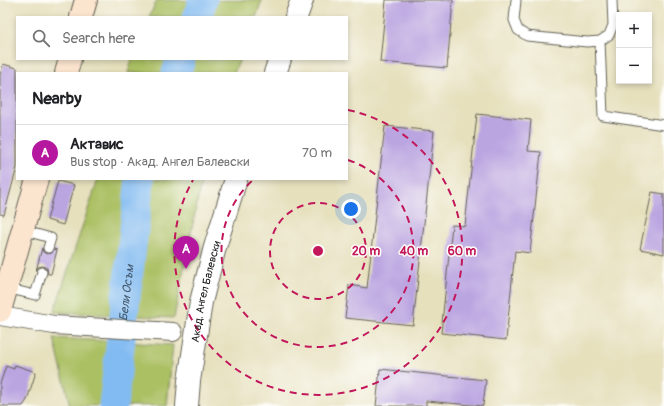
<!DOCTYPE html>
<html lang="en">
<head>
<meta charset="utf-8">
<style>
  :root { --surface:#fff; --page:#f6f6f6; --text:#202124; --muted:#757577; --line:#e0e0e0; --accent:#b5179e }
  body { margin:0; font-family:Pangolin,sans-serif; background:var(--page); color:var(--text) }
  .controls { position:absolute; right:12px; top:12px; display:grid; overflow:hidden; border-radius:0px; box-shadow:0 2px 6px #0003 }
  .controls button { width:36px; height:36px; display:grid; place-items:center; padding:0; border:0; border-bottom:1px solid var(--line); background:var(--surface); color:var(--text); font:20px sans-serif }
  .you { position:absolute; left:351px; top:209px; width:14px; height:14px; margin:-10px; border:3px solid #fff; border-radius:50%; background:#1a73e8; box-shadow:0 0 0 6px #1a73e833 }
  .badge { display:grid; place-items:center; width:26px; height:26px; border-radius:50%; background:var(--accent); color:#fff; font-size:13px; font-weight:700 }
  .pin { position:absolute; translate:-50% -33px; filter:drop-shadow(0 1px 2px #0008) }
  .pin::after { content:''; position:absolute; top:21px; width:14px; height:12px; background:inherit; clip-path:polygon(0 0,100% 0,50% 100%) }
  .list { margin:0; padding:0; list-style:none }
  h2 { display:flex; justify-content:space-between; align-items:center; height:52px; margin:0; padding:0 16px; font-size:17px }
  h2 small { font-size:13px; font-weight:400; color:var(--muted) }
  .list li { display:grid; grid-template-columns:26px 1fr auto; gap:12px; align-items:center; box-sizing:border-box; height:56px; padding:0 16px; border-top:1px solid var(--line) }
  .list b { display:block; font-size:15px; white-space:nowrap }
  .list p { margin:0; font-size:13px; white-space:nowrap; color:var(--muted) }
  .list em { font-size:13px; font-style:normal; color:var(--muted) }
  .icon { flex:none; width:22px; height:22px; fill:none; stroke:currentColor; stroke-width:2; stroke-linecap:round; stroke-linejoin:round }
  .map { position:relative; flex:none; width:664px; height:406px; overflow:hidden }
  .search { position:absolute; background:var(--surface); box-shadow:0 2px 6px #0003; left:16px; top:16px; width:332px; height:44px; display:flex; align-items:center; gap:10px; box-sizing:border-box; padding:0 14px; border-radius:0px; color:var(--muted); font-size:15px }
  .panel { position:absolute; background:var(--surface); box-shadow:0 2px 6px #0003; left:16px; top:72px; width:332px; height:108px; border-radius:0px }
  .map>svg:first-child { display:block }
  .green { fill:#abc064; stroke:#646e40 }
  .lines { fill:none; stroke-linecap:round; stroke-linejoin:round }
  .river { stroke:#82bbf2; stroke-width:29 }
  .building { fill:#bba5e1 }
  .service-casing { stroke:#636154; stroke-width:11 }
  .minor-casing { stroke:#636154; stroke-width:20 }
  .tertiary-casing { stroke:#636154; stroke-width:24 }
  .secondary-casing { stroke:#636154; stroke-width:24 }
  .service { stroke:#fff; stroke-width:9 }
  .minor { stroke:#fff; stroke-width:18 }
  .tertiary { stroke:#fff; stroke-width:22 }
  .secondary { stroke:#fce5cf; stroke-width:22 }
  .ring { fill:none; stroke:#c2185b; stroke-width:2; stroke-dasharray:7 5 }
  .labels { text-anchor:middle; stroke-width:3; stroke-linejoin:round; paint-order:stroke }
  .street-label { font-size:11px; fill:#1c1c1c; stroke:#fdfcf7 }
  .water-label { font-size:12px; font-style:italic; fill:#455c72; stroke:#fdfcf7 }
  .centre { fill:#c2185b; stroke:#fdfcf7; stroke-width:2 }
  .ring-label { font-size:12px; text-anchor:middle; font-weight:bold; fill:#c2185b; stroke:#fdfcf7; stroke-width:3; stroke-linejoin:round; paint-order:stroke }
</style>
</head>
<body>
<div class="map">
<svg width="664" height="406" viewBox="0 0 664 406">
  <rect width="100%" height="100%" fill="#fdfcf7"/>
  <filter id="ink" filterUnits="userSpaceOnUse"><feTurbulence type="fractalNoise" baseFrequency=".025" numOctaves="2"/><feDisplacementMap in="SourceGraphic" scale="8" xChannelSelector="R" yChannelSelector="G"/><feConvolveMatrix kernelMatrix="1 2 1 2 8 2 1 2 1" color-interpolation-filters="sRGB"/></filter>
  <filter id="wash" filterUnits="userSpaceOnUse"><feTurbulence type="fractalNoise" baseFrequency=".012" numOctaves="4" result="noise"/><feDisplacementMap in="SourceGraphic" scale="16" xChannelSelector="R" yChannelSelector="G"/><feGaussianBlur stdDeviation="0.9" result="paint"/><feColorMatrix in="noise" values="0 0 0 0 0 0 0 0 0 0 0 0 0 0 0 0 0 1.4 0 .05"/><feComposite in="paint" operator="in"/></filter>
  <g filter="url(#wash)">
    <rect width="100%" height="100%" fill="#e6e0bd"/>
    <g class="green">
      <polygon points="157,0 262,0 256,17 149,17"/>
      <polygon points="132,59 240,59 234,73 128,73"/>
      <polygon points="98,179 202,179 174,318 54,312"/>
      <polygon points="54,338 173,345 167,406 70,406"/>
    </g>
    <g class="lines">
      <g class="river">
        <polyline points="197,17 203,0"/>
        <polyline points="176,73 181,59"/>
        <path id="s1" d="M 113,406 L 140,179"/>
      </g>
    </g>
    <g id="blocks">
      <g class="building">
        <polygon points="386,0 453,0 447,68 380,62"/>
        <polygon points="3,64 17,68 17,167 4,215 0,214 0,75"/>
        <polygon points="477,114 531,120 528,151 541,152 530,253 515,251 506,340 441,333 452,225 465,226"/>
        <polygon points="385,126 434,131 413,325 345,318 349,285 367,288"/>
        <polygon points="58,181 74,185 63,225 47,220"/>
        <polygon points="652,192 664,194 664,254 640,249"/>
        <polygon points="42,248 43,252 47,254 52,253 54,249 57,250 51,274 48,274 47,268 43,266 38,267 36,271"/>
        <polygon points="15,365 36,372 27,400 23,406 0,406 0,384 6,366 14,369"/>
        <polygon points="380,369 486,380 483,406 426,401 426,406 376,406"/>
      </g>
    </g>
  </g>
  <g filter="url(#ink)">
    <use href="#blocks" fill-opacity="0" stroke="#636154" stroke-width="1"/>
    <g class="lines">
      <defs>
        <g id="service">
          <polyline points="516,0 514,20 518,30 527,36 587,42 600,41 609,35 613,25 612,0"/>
          <polyline points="600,41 603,116 664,125"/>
          <polyline points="22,230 51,238 48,248"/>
          <polyline points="6,288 35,295 42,272"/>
        </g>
        <polyline id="minor" points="0,316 54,325 173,332"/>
        <g id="tertiary">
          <polyline points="296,17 302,0"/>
          <polyline points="275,73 280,59"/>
          <path id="s2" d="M 187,406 L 189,381 L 201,302 L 215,247 L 236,179"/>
        </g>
        <g id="secondary">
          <polyline points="81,17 86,0"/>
          <polyline points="66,73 70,59"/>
          <polyline points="0,311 37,179"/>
        </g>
      </defs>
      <use href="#service" class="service-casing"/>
      <use href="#minor" class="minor-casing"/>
      <use href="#tertiary" class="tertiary-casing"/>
      <use href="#secondary" class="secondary-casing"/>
      <use href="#service" class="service"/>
      <use href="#minor" class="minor"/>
      <use href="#tertiary" class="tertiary"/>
      <use href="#secondary" class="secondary"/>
    </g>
  </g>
  <g class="ring">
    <circle cx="318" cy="251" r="48"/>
    <path d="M348 160A96 96 0 1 1 254 179"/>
    <path d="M348 110A144 144 0 1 1 193 180"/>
  </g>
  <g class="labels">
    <g class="street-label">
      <text dy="4" stroke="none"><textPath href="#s2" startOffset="116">Акад. Ангел Балевски</textPath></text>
    </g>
    <g class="water-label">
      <text dy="4" stroke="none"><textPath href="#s1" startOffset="114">Бели Осъм</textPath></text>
    </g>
  </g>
  <circle cx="318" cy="251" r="6" class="centre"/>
  <g class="ring-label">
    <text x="366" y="255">20 m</text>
    <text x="414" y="255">40 m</text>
    <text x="462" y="255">60 m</text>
  </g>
</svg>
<div class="controls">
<button>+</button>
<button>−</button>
</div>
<div class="you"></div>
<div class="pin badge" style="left:186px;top:269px">A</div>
<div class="search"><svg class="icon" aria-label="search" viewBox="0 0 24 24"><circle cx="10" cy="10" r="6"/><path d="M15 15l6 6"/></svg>Search here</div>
<section class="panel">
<h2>Nearby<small></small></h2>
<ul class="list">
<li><span class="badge">A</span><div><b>Актавис</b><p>Bus stop · Акад. Ангел Балевски</p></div><em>70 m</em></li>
</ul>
</section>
</div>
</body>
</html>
